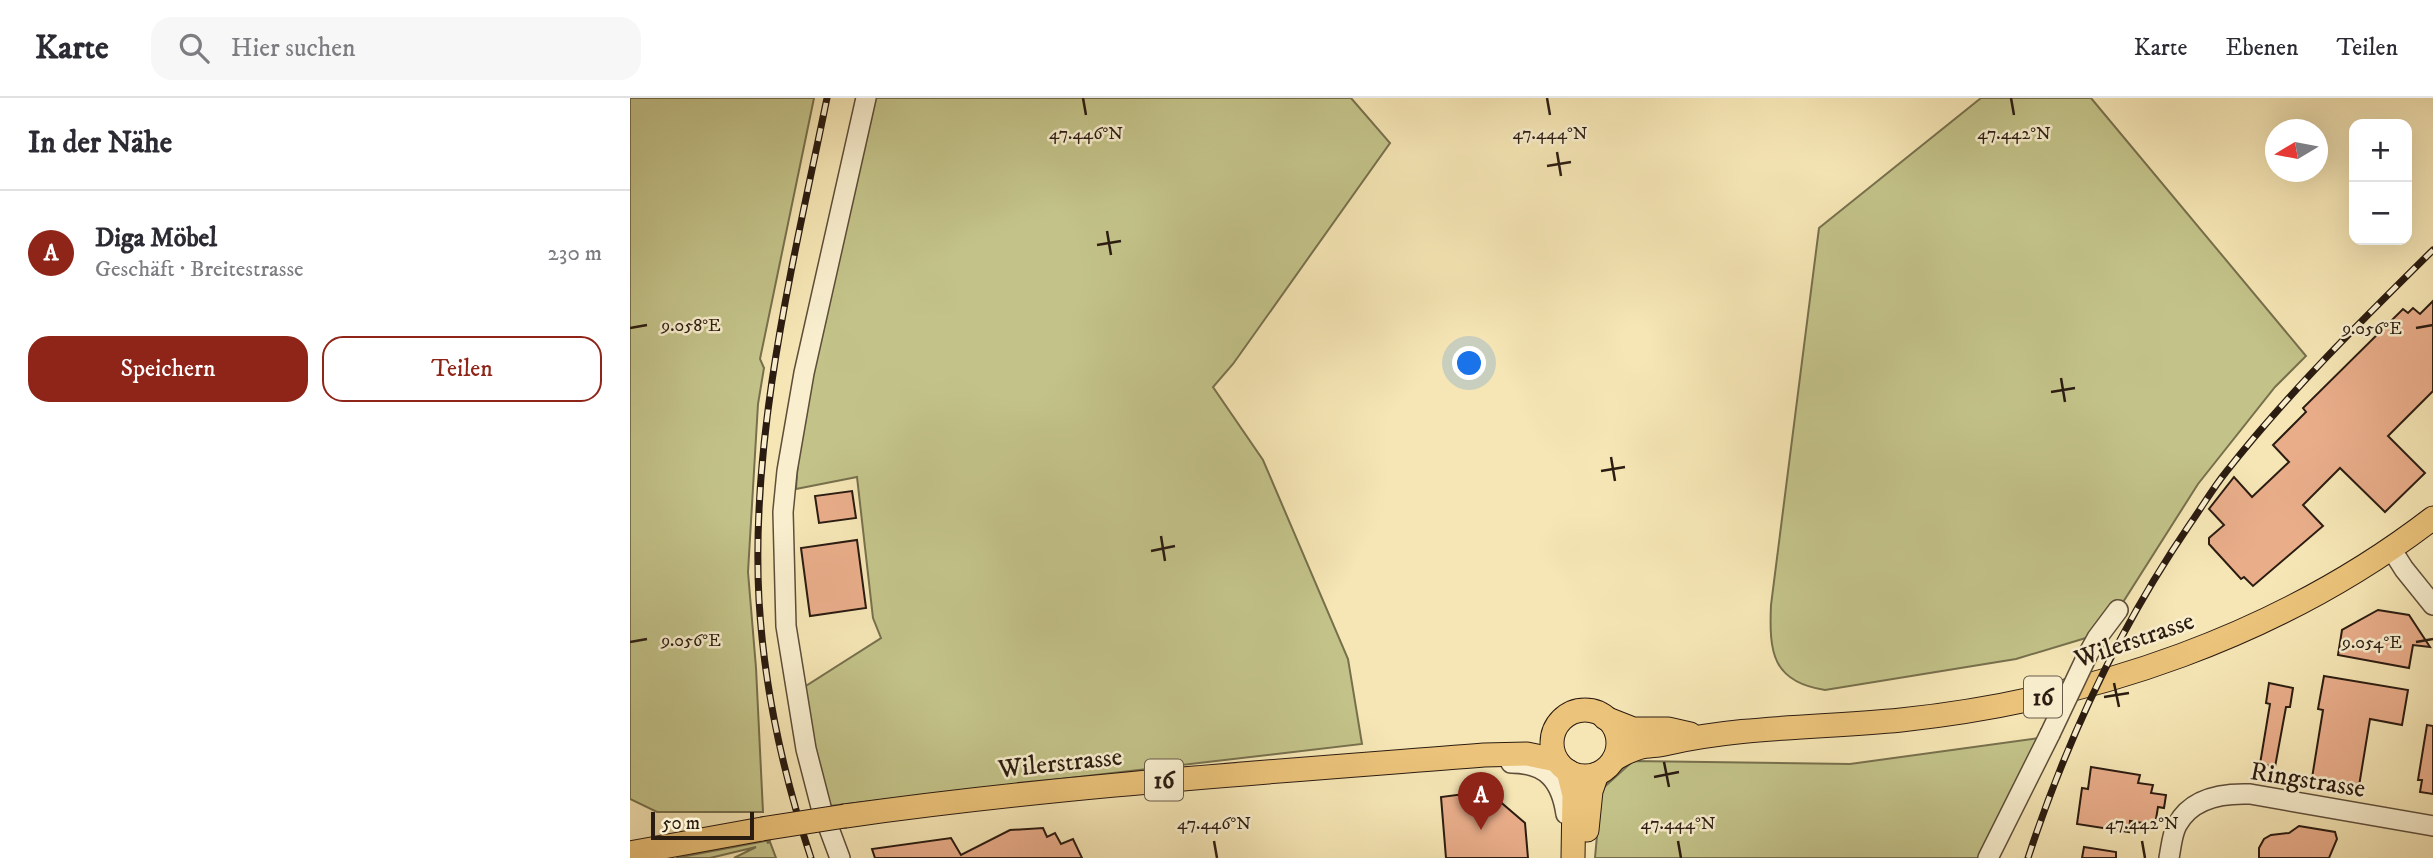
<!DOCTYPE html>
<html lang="de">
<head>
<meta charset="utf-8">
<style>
  :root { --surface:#fff; --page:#f7f7f7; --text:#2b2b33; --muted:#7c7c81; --line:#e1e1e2; --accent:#8f2418 }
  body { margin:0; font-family:"IM FELL DW Pica",serif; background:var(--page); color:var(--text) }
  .controls { position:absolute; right:21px; top:21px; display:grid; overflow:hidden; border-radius:14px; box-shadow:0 7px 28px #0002 }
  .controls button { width:63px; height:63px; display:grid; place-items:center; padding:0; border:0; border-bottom:2px solid var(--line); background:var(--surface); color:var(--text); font:35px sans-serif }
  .compass { position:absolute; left:1635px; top:21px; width:63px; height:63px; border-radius:50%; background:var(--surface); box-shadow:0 7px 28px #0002; rotate:260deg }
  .scale { position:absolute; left:21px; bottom:18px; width:103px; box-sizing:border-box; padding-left:7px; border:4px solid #2b1c11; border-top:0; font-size:19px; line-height:24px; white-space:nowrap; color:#2b1c11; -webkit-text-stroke:5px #f9efcf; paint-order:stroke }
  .you { position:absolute; left:840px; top:266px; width:24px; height:24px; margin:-18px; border:5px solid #fff; border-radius:50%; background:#1a73e8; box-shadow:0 0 0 10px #1a73e833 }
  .badge { display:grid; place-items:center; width:46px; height:46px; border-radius:50%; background:var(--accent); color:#fff; font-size:23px; font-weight:700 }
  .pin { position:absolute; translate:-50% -58px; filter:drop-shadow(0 2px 4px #0008) }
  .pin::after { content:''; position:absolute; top:37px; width:24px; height:21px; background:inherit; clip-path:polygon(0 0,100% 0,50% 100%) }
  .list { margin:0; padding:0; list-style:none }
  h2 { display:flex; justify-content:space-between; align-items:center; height:91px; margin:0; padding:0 28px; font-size:30px }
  h2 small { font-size:23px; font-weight:400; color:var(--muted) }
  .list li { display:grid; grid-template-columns:46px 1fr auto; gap:21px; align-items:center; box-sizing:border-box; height:126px; padding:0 28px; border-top:2px solid var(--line) }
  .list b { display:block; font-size:26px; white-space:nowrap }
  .list p { margin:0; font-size:23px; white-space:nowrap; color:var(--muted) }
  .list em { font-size:23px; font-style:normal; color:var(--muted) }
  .actions { display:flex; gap:14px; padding:21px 28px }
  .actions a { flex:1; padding:16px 0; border:2px solid var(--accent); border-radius:21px; text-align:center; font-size:24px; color:var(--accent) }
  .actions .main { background:var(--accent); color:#fff }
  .icon { flex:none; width:38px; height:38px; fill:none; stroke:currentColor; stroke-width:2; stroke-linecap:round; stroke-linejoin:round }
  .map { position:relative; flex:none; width:1803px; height:760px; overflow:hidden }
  header { display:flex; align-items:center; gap:42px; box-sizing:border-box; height:98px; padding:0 35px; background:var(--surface); border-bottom:2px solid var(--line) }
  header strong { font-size:33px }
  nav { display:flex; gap:38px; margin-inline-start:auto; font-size:24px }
  .search { width:490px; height:63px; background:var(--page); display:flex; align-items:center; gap:18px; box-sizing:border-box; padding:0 24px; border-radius:21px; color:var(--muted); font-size:26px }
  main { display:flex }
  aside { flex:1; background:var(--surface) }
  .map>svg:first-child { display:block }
  .green { fill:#c3c389; stroke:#77704d; stroke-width:2 }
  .building { fill:#e9ad8a; stroke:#2b1c11; stroke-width:2 }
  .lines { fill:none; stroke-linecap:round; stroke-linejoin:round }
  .minor-casing { stroke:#5e4e3a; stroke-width:22 }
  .major-casing { stroke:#2b1c11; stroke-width:25 }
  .minor { stroke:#f9efcf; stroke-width:19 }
  .major { stroke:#ebc37a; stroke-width:23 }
  .rail-casing { stroke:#2b1c11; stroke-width:7 }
  .rail { stroke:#f9efcf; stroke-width:4.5; stroke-dasharray:13; stroke-linecap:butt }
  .minor-bridge-casing { stroke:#5e4e3a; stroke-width:22; stroke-linecap:butt }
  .major-bridge-casing { stroke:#2b1c11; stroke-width:25; stroke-linecap:butt }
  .minor-bridge { stroke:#f9efcf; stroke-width:19 }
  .major-bridge { stroke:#ebc37a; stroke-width:23 }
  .ticks { fill:none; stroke:#2b1c11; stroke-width:2.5 }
  .labels { text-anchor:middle; stroke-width:5; stroke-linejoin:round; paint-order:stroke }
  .shield { fill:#f9efcf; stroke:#695b4a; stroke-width:2 }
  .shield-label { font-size:24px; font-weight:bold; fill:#2b1c11 }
  .street-label { font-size:26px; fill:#2b1c11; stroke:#f9efcf }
  .ticks-label { font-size:18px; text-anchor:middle; fill:#2b1c11; stroke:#f9efcf; stroke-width:5; stroke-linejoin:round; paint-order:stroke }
</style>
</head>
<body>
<header>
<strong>Karte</strong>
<div class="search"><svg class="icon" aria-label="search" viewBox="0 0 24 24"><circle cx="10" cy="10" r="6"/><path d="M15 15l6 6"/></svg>Hier suchen</div>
<nav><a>Karte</a><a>Ebenen</a><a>Teilen</a></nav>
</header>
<main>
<aside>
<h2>In der Nähe<small></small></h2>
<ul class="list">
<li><span class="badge">A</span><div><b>Diga Möbel</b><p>Geschäft · Breitestrasse</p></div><em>230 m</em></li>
</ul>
<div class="actions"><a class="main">Speichern</a><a>Teilen</a></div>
</aside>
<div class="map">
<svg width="1803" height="760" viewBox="0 0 1803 760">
  <rect width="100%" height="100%" fill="#f6e6b5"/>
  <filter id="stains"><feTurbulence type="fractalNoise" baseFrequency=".00286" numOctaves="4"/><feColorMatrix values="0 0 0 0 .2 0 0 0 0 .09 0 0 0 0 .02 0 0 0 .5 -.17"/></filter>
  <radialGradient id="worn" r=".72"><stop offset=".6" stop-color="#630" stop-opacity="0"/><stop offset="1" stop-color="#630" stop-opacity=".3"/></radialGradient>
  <g class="green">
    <polygon points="0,0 184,0 130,261 134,270 128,306 118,474 126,570 133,714 27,714 0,701"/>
    <polygon points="236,0 721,0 760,45 603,266 583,289 633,362 718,561 732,646 191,709 168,593 251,540 243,520 227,379 166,391 174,275"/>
    <path d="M 1351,0 L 1461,0 L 1676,258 L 1645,289 L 1568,386 L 1488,512 L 1459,539 L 1386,561 L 1195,592 C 1142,584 1139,554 1141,507 L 1189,130 Z"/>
    <polygon points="1409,640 1348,760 965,760 971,692 1003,663 1220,666"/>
    <polygon points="140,742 137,745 140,744 146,760 104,760 126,749 80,760 46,760"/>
  </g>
  <g class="building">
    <polygon points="1803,203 1803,293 1758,338 1795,375 1755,414 1710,370 1673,407 1693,428 1623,488 1614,479 1611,481 1579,446 1579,440 1594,427 1579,411 1604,379 1622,399 1659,364 1643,347 1676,314 1673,310 1773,211 1778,215 1783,210 1790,216"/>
    <polygon points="222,393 226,420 189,425 185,398"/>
    <polygon points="227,442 236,510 180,518 171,450"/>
    <polygon points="1748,512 1779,517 1800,549 1783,547 1779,570 1708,557 1712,532"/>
    <polygon points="1694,578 1778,592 1772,627 1740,621 1729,688 1682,680 1693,612 1688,611"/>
    <polygon points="1639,585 1663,590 1660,609 1656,609 1645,669 1630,666 1640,606 1636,605"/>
    <polygon points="1797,627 1803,628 1803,696 1790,694 1792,682 1788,682"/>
    <polygon points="1461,669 1510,677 1508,685 1523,687 1521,695 1536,697 1534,710 1528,709 1525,727 1500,723 1499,734 1447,726 1452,690 1458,691"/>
    <polygon points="842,695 860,695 895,725 898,760 816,760 811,699"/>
    <polygon points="1669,728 1705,734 1707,741 1699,760 1629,760 1629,750 1634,741 1641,737 1659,735"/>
    <polygon points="413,730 417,739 425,735 431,746 443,741 452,760 245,760 242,751 321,740 331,757 380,732"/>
    <polygon points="1454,749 1486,754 1486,760 1452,760"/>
  </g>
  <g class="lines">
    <defs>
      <g id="minor">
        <polyline points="1762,452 1774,471 1803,507"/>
        <polyline points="1457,558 1467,540 1488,512"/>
        <path d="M 881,665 C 917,665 931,683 936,716"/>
        <polyline points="210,760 191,709 176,651 156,528 153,414 157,373 174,275 236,0"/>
        <polyline points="1358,760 1420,636"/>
        <path d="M 1539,760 C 1541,750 1542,736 1547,727 C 1561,700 1593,695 1620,696 L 1803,728"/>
      </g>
      <g id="major">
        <circle cx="955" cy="645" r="33"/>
        <polyline points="975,620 1003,631 1038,631 1060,636"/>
        <path d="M 984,661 C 992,657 1000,652 1008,650 C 1017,647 1026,648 1034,646 C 1111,628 1192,630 1271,622 C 1461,602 1651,537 1803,420"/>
        <polyline points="938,673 944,697 943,760"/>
        <path d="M 215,718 C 427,688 640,674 854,657 L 897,656 L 926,662"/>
        <polyline points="957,732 961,693 967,676"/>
        <polyline points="0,755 132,731"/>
      </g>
    </defs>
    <use href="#minor" class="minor-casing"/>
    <use href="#major" class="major-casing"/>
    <use href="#minor" class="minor"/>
    <use href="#major" class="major"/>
    <defs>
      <g id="rail">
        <path d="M 181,760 C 153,676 134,590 129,502 C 120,337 164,161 197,0"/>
        <path d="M 1398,760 C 1437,641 1489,530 1560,426 C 1572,409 1583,390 1596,374 C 1659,294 1731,223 1803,152"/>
      </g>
    </defs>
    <use href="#rail" class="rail-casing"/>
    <use href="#rail" class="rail"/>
    <defs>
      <polyline id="minor-bridge" points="1420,636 1457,558"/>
      <polyline id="major-bridge" points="132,731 215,718"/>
    </defs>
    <use href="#minor-bridge" class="minor-bridge-casing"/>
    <use href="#major-bridge" class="major-bridge-casing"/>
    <use href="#minor-bridge" class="minor-bridge"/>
    <use href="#major-bridge" class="major-bridge"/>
  </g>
  <path class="ticks" d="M 453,0 L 456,17M 917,0 L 920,17M 1381,0 L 1384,17M 927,54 L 931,78M 917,68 L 941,64M 477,133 L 481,157M 467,147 L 491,143M 0,230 L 17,227M 1786,230 L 1803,227M 1431,280 L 1435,304M 1421,294 L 1445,290M 981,359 L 985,383M 971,373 L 995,369M 531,438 L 535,463M 521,453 L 545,448M 0,544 L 17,541M 1786,544 L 1803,541M 1484,585 L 1489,609M 1474,599 L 1499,595M 1034,664 L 1039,689M 1024,679 L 1049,674M 584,743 L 587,760M 1048,743 L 1051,760M 1512,743 L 1515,760"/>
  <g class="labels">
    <g class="shield">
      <rect x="1394" y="578.5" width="38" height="41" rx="5"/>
      <rect x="515" y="661.5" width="38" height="41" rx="5"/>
    </g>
    <g class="shield-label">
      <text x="1413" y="607">16</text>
      <text x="534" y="690">16</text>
    </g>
    <g class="street-label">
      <text transform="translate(1504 541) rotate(-19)" y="9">Wilerstrasse</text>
      <text transform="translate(430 664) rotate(-6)" y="9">Wilerstrasse</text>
      <text transform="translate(1678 681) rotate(9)" y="9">Ringstrasse</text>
    </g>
  </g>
  <g class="ticks-label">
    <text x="456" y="41">47.446°N</text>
    <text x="920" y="41">47.444°N</text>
    <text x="1384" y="41">47.442°N</text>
    <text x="61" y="233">9.058°E</text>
    <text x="1742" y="236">9.056°E</text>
    <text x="61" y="548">9.056°E</text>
    <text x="1742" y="550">9.054°E</text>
    <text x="584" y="731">47.446°N</text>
    <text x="1048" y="731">47.444°N</text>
    <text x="1512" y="731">47.442°N</text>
  </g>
  <rect width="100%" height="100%" filter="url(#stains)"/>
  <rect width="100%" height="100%" fill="url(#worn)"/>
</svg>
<div class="controls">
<button>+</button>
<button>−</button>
</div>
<svg class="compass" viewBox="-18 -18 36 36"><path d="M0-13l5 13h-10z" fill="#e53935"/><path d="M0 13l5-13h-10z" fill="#7c7c81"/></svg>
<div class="scale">50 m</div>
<div class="you"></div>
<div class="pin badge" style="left:851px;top:732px">A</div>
</div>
</main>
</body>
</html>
